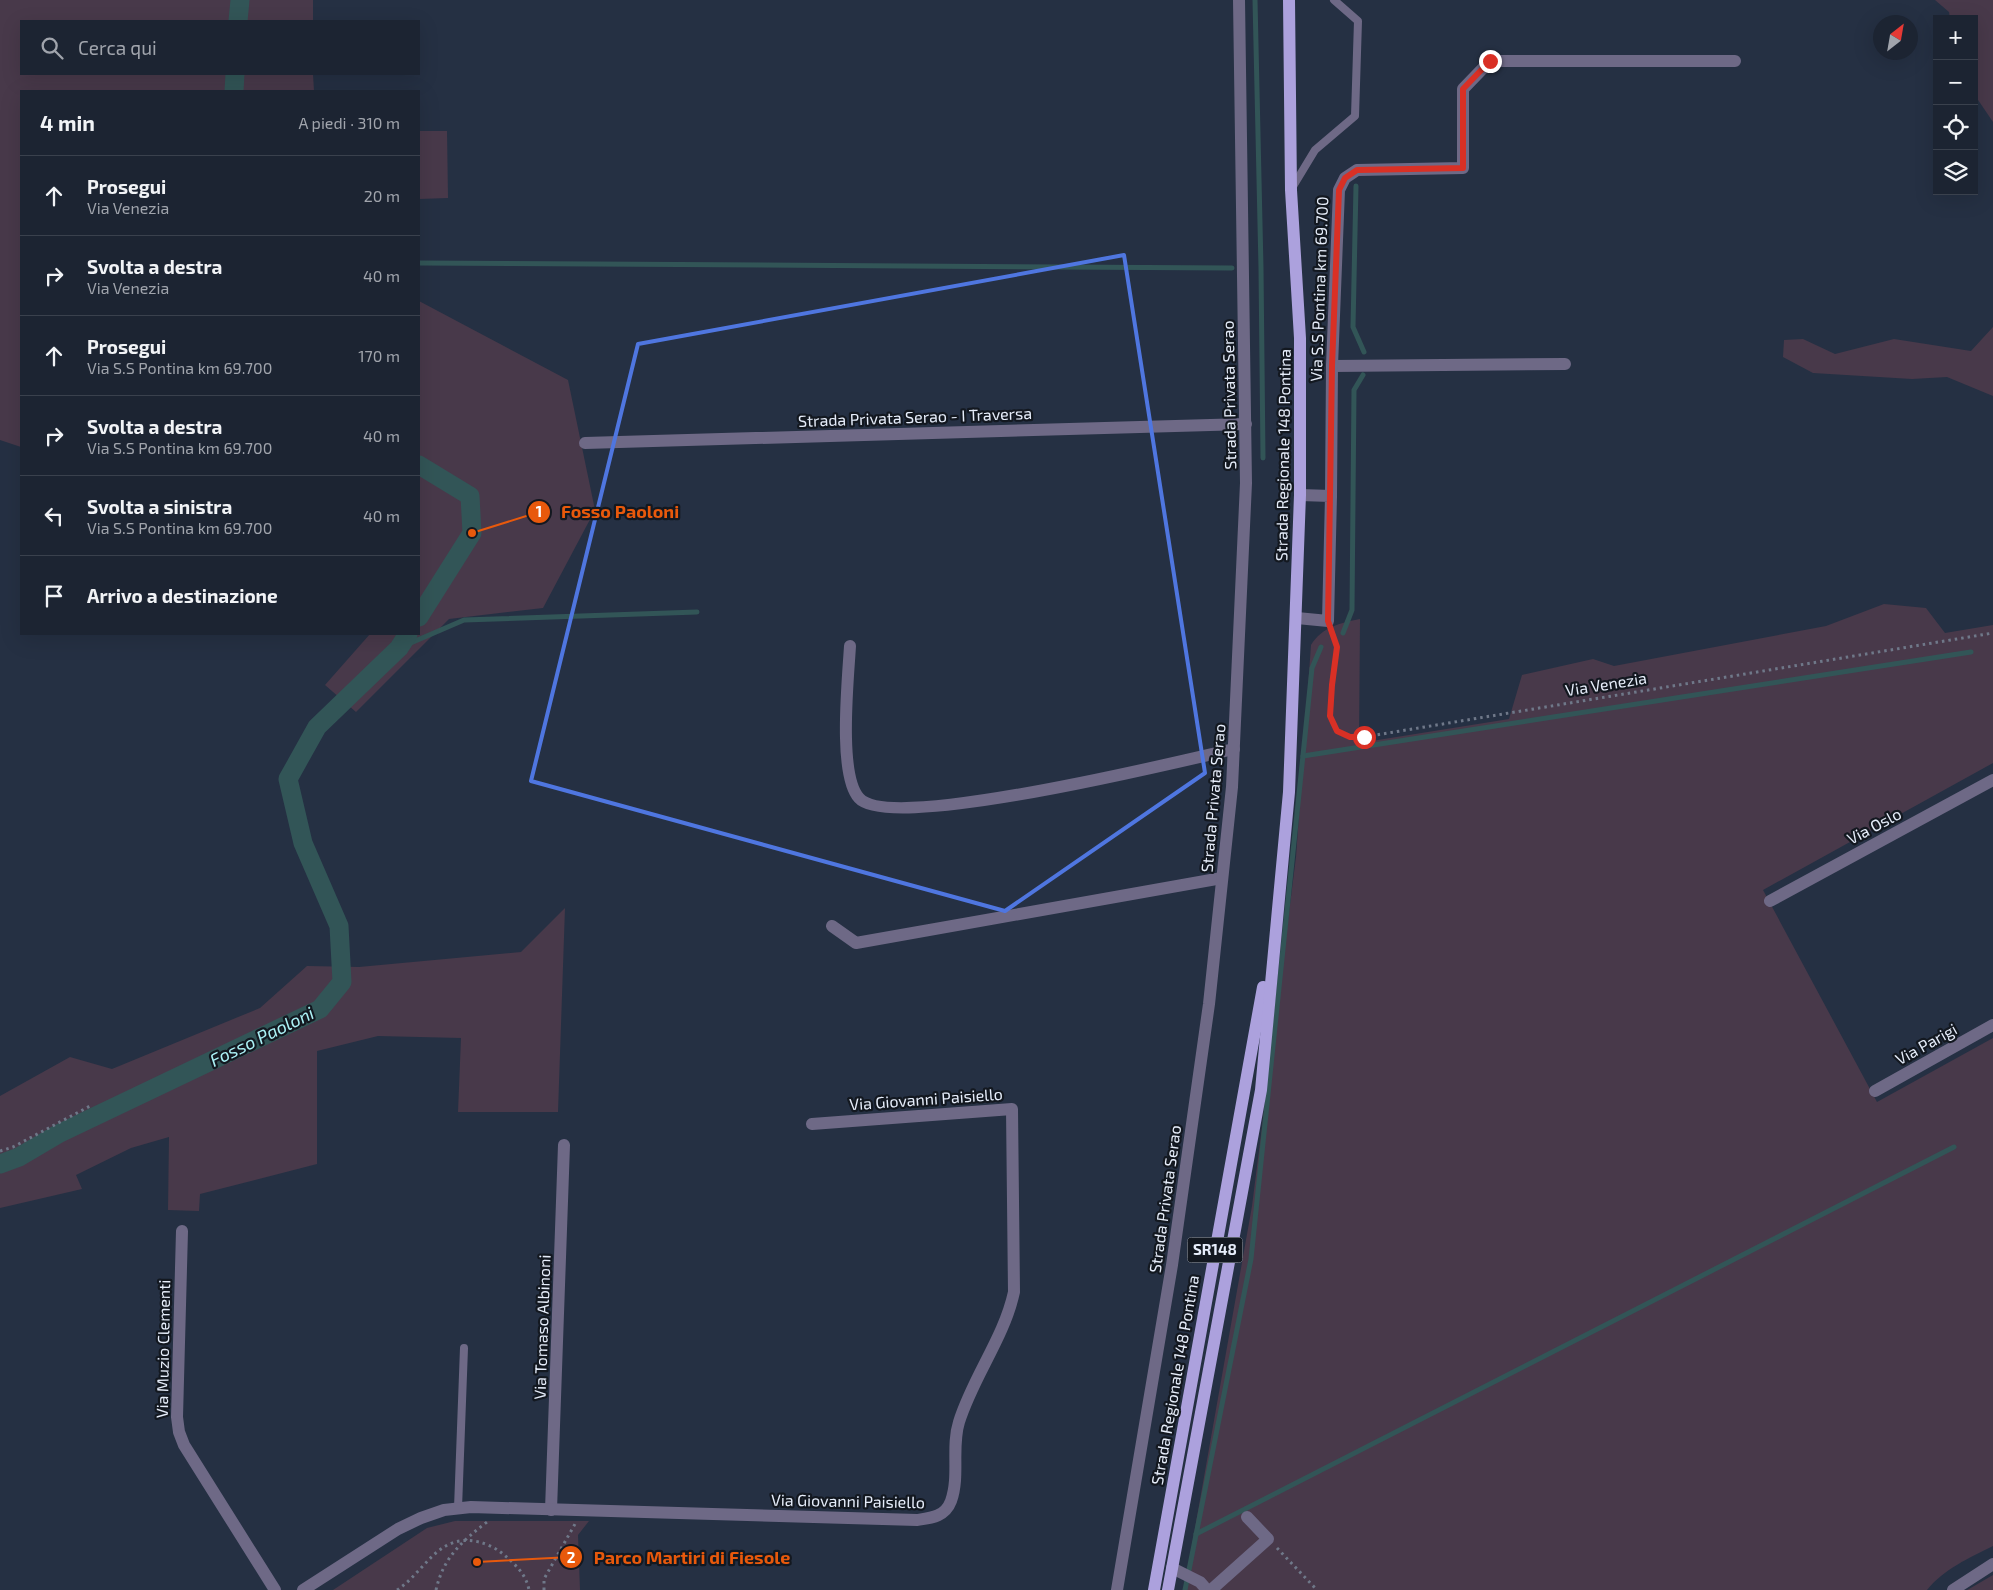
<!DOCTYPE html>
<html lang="it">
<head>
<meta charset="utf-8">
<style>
  :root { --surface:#1c2432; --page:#252c3a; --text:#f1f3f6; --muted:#a0a4ac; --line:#3a414d }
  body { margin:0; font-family:"Exo 2",sans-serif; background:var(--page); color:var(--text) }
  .controls { position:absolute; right:15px; top:15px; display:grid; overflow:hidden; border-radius:0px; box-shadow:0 5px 20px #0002 }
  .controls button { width:45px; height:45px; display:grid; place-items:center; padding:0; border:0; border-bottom:1px solid var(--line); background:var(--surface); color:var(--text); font:25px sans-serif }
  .compass { position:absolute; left:1873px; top:15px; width:45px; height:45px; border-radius:50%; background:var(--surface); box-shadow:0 5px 20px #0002; rotate:31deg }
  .stop { position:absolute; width:15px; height:15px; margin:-11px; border:4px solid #d93025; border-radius:50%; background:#fff }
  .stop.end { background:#d93025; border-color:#fff; box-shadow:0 1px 5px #0008 }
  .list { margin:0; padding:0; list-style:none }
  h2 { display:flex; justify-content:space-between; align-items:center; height:65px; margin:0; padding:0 20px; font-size:21px }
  h2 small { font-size:16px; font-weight:400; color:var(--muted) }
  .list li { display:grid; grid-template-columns:32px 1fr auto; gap:15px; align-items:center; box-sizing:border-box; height:80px; padding:0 20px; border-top:1px solid var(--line) }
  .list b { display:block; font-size:19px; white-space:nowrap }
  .list p { margin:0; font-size:16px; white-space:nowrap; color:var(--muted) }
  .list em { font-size:16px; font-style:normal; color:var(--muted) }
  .icon { flex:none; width:28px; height:28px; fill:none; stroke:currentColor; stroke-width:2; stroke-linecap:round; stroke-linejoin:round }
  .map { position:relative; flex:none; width:1993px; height:1590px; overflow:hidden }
  .search { position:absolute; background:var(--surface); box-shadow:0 5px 20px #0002; left:20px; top:20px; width:400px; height:55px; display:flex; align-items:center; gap:12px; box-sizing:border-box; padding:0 18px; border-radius:0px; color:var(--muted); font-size:19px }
  .panel { position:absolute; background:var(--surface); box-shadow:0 5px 20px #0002; left:20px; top:90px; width:400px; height:545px; border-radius:0px }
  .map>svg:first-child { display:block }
  .green { fill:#48394a }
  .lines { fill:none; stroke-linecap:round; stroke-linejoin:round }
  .stream { stroke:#325557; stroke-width:5 }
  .canal { stroke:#325557; stroke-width:19 }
  .path { stroke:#6f7889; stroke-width:3; stroke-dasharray:2.5 4; stroke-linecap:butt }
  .service { stroke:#6e6986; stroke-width:8 }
  .minor { stroke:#6e6986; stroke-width:12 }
  .primary { stroke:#aca1dd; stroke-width:12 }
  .route { stroke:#d93025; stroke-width:6 }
  .marked { fill:none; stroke:#4f76e0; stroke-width:4; stroke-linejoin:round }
  .labels { text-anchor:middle; stroke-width:4.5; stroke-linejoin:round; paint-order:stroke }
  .shield { fill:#131820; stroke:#a7adb9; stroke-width:1 }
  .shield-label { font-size:15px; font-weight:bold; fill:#e6edfa }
  .street-label { font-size:16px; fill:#e6edfa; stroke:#131820 }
  .water-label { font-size:18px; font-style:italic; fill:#abf1f5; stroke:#131820 }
  .leader { fill:none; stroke:#e8590c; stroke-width:2 }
  .callout-dot { fill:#e8590c; stroke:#131820; stroke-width:2 }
  .mark-label { font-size:15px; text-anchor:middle; font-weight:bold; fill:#fff }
  .callout-label { font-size:18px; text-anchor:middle; font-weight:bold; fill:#e8590c; stroke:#131820; stroke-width:4.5; stroke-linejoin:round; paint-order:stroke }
</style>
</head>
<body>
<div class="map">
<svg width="1993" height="1590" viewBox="0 0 1993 1590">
  <rect width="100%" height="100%" fill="#253043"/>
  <g class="green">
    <polygon points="0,0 313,0 313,21 21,21 21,74 313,74 314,91 21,91 21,447 0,440"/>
    <polygon points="1935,0 1993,0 1993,122 1974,94 1974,19 1950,19 1949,12"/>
    <polygon points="419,131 447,131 448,198 419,199"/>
    <polygon points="419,301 568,380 595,510 543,608 449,619 356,712 325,685 370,634 419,634"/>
    <polygon points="1993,327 1993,396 1947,377 1912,379 1813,373 1783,357 1784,340 1803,339 1835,354 1894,339 1971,351"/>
    <path d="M 1884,604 L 1926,608 L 1945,633 L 1993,625 L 1993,763 L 1763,890 L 1877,1102 L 1993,1038 L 1993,1546 C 1969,1558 1944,1569 1927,1590 L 1184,1590 L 1252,1206 L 1296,857 L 1311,645 C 1322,627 1340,623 1360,619 L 1359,743 L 1509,719 L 1522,675 L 1593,659 L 1614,666 L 1826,626 Z"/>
    <polygon points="565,908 558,1112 458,1112 461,1038 378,1036 317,1051 317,1164 200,1194 199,1211 168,1210 169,1137 131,1148 76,1175 82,1189 0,1208 0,1096 70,1057 112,1069 260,1008 307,966 359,967 521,952"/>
    <polygon points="455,1521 589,1521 578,1535 580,1590 333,1590 427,1528"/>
    <polygon points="1993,1575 1993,1590 1967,1590 1969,1589"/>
  </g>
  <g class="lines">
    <g class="stream">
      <polyline points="1255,0 1261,268 1263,458"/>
      <polyline points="1356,186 1353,327 1364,352"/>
      <polyline points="419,263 1232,268"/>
      <polyline points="1343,633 1352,610 1354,390 1363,375"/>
      <polyline points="399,648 464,620 697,612"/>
      <polyline points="1303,756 1971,652"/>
      <polyline points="1196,1534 1954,1147"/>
      <polyline points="1185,1590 1251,1259 1312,668 1321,647"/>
    </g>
    <g class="canal">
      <polyline points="238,21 240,0"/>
      <polyline points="234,91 235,74"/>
      <polyline points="419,465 470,496 472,533 419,617"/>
      <polyline points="0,1164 19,1157 58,1134 320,1009 342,982 339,926 303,843 288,779 317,727 399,648 408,634"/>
    </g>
    <g class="path">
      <polyline points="1332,633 1337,647 1331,685 1330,716 1337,731 1350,737 1364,737 1993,633"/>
      <polyline points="0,1151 13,1147 92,1105"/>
      <polyline points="1277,1548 1317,1590"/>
      <path d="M 397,1590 C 425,1572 438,1532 479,1542 C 487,1544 496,1548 503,1554 C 515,1564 526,1574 529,1590"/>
      <path d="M 436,1590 C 443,1558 462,1541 487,1522"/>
      <polyline points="544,1590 544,1579 575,1524"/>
    </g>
    <g class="service">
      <polyline points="1292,188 1315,150 1355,116 1358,21 1334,0"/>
      <polyline points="458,1508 464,1348"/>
    </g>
    <g class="minor">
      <polyline points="1332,366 1565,364"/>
      <polyline points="585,443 1246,424"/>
      <polyline points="1331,496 1332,366 1339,190 1345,178 1357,170 1463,168 1463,89 1490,61 1735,61"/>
      <polyline points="1297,618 1328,621 1331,496 1300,495"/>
      <path d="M 850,646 C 848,680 838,775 859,798 C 890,833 1181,761 1234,749"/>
      <polyline points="1770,901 1993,780"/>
      <polyline points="832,926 856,943 1222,878"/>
      <polyline points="1875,1091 1993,1025"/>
      <polyline points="182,1231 177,1417 179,1432 184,1445 275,1590"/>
      <polyline points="551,1510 564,1145"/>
      <polyline points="1172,1568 1200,1582 1207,1590"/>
      <path d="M 303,1590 L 398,1529 L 421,1518 L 444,1510 L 471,1507 L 917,1520 C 931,1518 945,1517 951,1501 C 960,1476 951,1447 959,1422 C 973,1377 1004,1338 1014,1292 L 1012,1109 L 812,1124"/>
      <polyline points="1117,1590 1172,1265 1209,1004 1232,787 1246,483 1239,0"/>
      <polyline points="1211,1590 1268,1539 1247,1517"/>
      <polyline points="1953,1590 1993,1564"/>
    </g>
    <g class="primary">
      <polyline points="1154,1590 1263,987"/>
      <polyline points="1168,1590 1261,1090 1289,792 1300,495 1300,338 1291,190 1289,0"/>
    </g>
  </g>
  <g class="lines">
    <polyline class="route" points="1364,737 1350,737 1337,731 1330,716 1332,685 1337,647 1328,621 1332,366 1339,190 1345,178 1357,170 1463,168 1463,89 1490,61"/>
  </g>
  <path class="marked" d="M 1124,255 L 1205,773 L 1005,911 L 531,781 L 638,344 Z"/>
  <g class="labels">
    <rect class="shield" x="1187.5" y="1237.5" width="55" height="25" rx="4"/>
    <g class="shield-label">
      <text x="1215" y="1255">SR148</text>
    </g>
    <g class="street-label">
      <text transform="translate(1319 289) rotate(-88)" y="6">Via S.S Pontina km 69.700</text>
      <text transform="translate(1229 395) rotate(-91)" y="6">Strada Privata Serao</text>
      <text transform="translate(915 417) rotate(-2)" y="6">Strada Privata Serao - I Traversa</text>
      <text transform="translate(1283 455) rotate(-89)" y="6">Strada Regionale 148 Pontina</text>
      <text transform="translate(1606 684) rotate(-9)" y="6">Via Venezia</text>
      <text transform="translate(1213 798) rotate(-85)" y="6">Strada Privata Serao</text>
      <text transform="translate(1874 826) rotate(-28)" y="6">Via Oslo</text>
      <text transform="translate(1926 1044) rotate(-29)" y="6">Via Parigi</text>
      <text transform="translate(926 1099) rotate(-4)" y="6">Via Giovanni Paisiello</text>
      <text transform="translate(1165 1199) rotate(-82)" y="6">Strada Privata Serao</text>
      <text transform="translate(542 1327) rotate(-88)" y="6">Via Tomaso Albinoni</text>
      <text transform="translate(163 1349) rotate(-89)" y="6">Via Muzio Clementi</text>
      <text transform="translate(1175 1380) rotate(-80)" y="6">Strada Regionale 148 Pontina</text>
      <text transform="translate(848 1501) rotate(1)" y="6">Via Giovanni Paisiello</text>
    </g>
    <g class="water-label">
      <text transform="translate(262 1037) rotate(-26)" y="6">Fosso Paoloni</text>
    </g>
  </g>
  <path class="leader" d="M472 533L539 512M477 1562L571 1557"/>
  <g class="callout-dot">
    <circle cx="472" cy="533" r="5"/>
    <circle cx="477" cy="1562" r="5"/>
    <circle cx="539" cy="512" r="12"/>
    <circle cx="571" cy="1557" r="12"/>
  </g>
  <g class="mark-label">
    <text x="539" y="517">1</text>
    <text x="571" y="1563">2</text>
  </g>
  <g class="callout-label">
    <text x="620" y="518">Fosso Paoloni</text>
    <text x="692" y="1564">Parco Martiri di Fiesole</text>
  </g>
</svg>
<div class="controls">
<button>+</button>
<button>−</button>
<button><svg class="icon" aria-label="locate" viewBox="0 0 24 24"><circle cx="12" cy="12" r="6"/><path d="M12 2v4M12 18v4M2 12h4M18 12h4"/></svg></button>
<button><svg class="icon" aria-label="layers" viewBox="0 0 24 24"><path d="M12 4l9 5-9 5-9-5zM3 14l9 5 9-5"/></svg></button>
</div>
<svg class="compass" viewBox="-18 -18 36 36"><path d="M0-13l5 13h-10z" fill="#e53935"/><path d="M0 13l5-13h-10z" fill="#a0a4ac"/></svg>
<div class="stop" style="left:1364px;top:737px"></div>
<div class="stop end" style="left:1490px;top:61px"></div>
<div class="search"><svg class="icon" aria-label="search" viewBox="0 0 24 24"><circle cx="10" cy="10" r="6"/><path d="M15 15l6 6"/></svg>Cerca qui</div>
<section class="panel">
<h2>4 min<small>A piedi · 310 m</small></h2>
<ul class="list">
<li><svg class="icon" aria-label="ahead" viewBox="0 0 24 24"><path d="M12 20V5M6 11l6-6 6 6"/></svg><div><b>Prosegui</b><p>Via Venezia</p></div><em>20 m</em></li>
<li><svg class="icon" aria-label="right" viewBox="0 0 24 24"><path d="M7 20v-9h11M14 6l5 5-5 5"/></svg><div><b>Svolta a destra</b><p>Via Venezia</p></div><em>40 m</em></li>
<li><svg class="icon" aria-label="ahead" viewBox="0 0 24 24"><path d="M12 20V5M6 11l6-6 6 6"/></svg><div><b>Prosegui</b><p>Via S.S Pontina km 69.700</p></div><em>170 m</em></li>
<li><svg class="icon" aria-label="right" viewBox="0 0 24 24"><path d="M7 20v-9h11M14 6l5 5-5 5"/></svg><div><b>Svolta a destra</b><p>Via S.S Pontina km 69.700</p></div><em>40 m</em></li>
<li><svg class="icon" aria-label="left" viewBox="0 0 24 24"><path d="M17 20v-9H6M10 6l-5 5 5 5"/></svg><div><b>Svolta a sinistra</b><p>Via S.S Pontina km 69.700</p></div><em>40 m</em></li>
<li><svg class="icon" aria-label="arrive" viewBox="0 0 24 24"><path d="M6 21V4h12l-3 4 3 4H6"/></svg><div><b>Arrivo a destinazione</b></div></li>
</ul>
</section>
</div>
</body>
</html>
